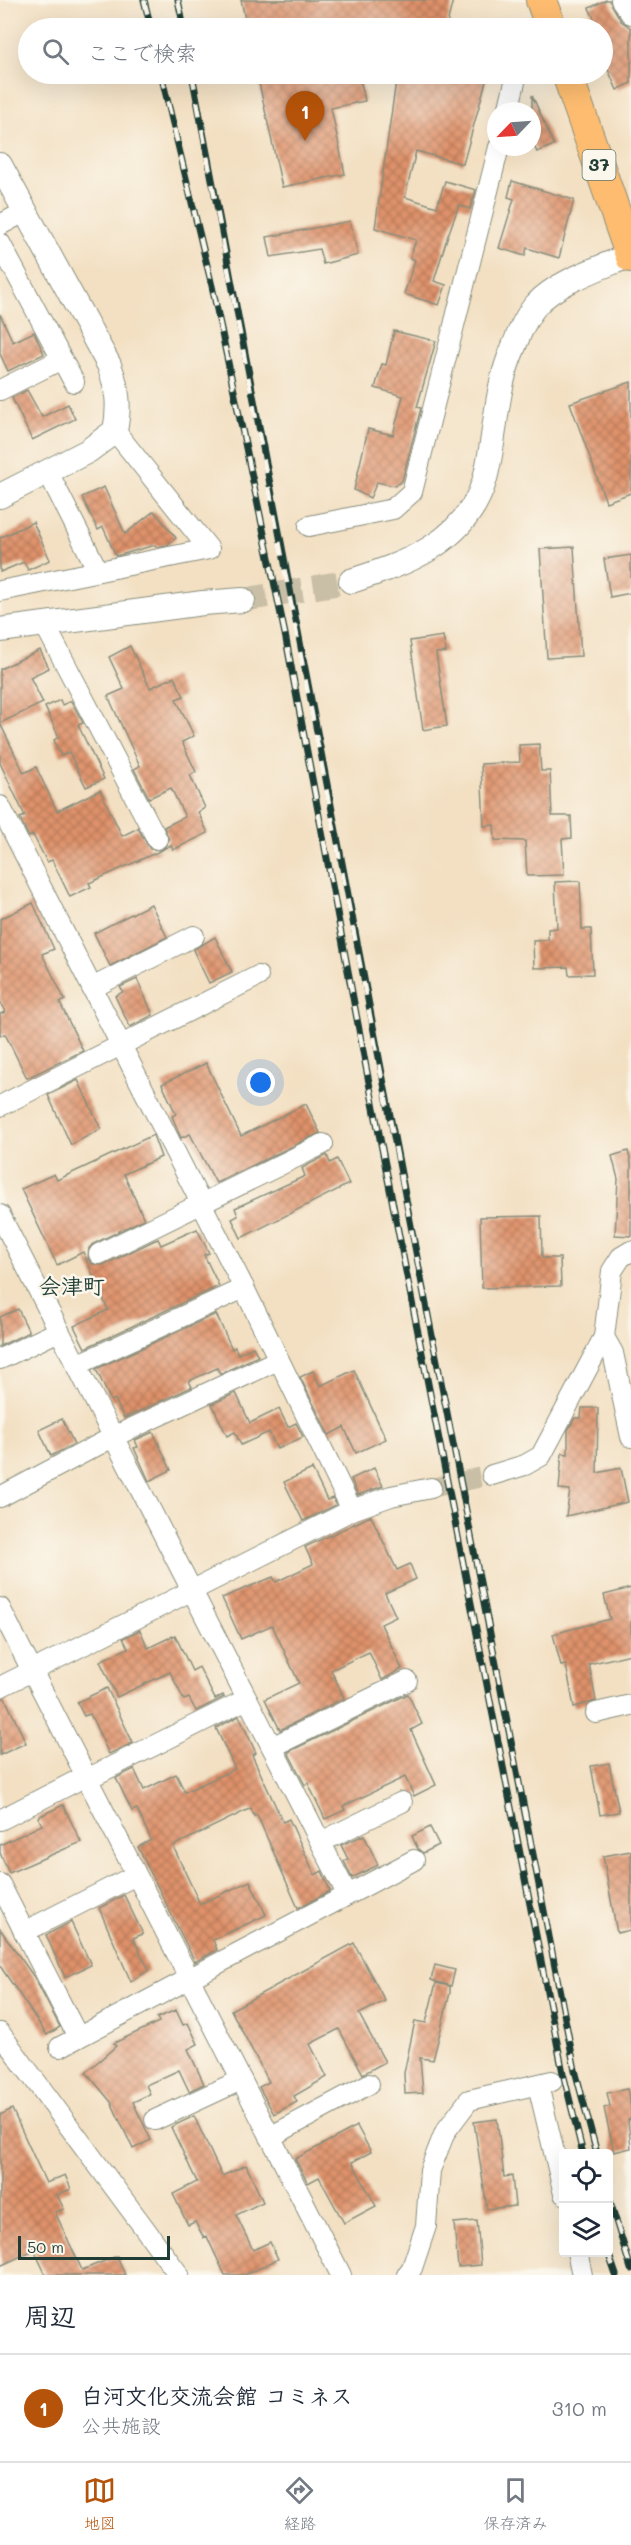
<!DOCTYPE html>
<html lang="ja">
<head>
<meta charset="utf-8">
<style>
  :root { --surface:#fff; --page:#f6f6f7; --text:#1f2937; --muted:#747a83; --line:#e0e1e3; --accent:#b45309 }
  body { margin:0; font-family:Mali,"Klee One",sans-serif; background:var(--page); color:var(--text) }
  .controls { position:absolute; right:18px; bottom:18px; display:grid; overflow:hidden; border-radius:6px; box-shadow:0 6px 24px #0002 }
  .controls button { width:54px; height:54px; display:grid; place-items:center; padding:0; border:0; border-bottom:2px solid var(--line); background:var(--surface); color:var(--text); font:30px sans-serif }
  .compass { position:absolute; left:487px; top:102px; width:54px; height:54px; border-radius:50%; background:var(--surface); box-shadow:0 6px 24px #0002; rotate:245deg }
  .scale { position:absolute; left:18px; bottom:15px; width:152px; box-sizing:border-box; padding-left:6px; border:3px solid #1f3d34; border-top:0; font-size:16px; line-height:21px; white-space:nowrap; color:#1f3d34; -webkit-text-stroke:4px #fbf7ec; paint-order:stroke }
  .you { position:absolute; left:261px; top:1083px; width:21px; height:21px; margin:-15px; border:4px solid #fff; border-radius:50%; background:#1a73e8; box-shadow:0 0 0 9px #1a73e833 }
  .badge { display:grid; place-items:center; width:39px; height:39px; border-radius:50%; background:var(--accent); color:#fff; font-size:20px; font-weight:700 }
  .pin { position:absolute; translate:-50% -50px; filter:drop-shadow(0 2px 3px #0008) }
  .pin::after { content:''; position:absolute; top:32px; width:21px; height:18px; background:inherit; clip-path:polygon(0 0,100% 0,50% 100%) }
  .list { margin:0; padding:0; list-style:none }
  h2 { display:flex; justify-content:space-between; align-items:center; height:78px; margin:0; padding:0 24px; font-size:26px }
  h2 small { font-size:20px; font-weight:400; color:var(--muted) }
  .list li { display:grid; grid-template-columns:39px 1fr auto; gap:18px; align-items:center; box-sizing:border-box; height:108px; padding:0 24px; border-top:2px solid var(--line) }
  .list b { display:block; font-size:22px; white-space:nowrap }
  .list p { margin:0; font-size:20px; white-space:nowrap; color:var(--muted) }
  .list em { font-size:20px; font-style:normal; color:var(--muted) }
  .icon { flex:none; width:33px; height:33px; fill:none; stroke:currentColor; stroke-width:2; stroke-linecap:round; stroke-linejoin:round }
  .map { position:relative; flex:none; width:631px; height:2275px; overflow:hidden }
  .search { position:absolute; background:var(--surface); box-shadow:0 6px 24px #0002; left:18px; right:18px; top:18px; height:66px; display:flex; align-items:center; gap:15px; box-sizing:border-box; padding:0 21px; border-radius:33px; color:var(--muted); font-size:22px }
  .sheet { height:186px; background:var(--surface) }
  nav { display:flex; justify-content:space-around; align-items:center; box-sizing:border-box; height:84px; border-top:2px solid var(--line); background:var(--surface); font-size:16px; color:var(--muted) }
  nav a { display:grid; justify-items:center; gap:3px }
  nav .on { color:var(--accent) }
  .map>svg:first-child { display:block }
  .building { fill:url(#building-cross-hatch) }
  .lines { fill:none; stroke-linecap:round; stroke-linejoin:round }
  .minor-tunnel { stroke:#c9bfa6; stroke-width:20; stroke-dasharray:20 10; stroke-linecap:butt }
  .tertiary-tunnel { stroke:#c9bfa6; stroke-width:24; stroke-dasharray:24 12; stroke-linecap:butt }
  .minor-casing { stroke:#898e7c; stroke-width:22 }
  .tertiary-casing { stroke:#898e7c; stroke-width:26 }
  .primary-casing { stroke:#898e7c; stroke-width:32 }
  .minor { stroke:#fff; stroke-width:20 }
  .tertiary { stroke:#fff; stroke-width:24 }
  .primary { stroke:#fdbc70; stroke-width:30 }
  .rail-casing { stroke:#1f3d34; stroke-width:7 }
  .rail { stroke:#fbf7ec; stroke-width:4.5; stroke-dasharray:14; stroke-linecap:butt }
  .labels { text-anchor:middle; stroke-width:5; stroke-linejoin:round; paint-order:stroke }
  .shield { fill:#fbf7ec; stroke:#61756b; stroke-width:1.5 }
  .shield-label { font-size:18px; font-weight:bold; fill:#1f3d34 }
  .quarter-label { font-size:22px; font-weight:bold; fill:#1f3d34; stroke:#fbf7ec }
</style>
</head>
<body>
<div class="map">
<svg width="631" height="2275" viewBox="0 0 631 2275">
  <defs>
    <pattern id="building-cross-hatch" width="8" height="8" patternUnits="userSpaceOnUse" patternTransform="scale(1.5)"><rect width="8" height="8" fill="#df926a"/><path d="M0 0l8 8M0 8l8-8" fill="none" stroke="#b47858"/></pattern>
  </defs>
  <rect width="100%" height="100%" fill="#fbf7ec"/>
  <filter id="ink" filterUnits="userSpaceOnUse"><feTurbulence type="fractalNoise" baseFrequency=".0167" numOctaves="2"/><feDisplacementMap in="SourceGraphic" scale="12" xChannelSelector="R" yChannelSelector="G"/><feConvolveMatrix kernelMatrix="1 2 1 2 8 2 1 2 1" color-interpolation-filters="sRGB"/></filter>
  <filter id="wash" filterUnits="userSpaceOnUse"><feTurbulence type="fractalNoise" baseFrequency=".008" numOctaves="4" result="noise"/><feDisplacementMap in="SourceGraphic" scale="24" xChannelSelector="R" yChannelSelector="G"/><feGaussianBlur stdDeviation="1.35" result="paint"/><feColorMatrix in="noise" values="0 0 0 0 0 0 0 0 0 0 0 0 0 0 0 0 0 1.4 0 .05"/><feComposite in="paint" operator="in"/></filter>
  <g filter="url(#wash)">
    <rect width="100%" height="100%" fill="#f3e0c3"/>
    <g id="blocks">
      <g class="building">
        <polygon points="241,0 453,0 446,28 247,28"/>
        <polygon points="606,0 609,0 621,21 631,28 631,83 617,90 603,58 603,50 609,47 603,28 599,28 589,8"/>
        <polygon points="257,74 359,74 365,101 331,108 345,174 282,187"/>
        <polygon points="397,74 488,74 463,164 416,151 405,197 437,207 445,181 476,190 470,209 459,205 447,238 434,281 446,285 439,305 404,294 415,260 410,258 416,240 375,228"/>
        <polygon points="532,95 554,145 537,152 532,142"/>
        <polygon points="512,181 574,200 559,258 527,248 525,256 499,248 514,199 508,197"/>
        <polygon points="350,221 358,255 323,264 319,249 271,257 267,237"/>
        <polygon points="0,314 13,342 34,332 44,354 8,371 0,354"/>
        <polygon points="394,331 436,341 417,407 421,408 402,481 395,486 377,482 370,498 354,490 368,429 393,435 403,396 375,388 382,364 386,365"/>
        <polygon points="631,382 631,493 606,502 570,403"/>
        <polygon points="27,390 42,417 68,404 75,419 32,440 12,398"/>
        <polygon points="104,487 125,534 154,511 176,538 167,545 157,547 155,545 116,556 103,527 98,530 82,497"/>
        <polygon points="33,522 50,560 28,570 24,562 0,572 0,538"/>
        <polygon points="574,547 581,656 547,658 540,549"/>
        <polygon points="631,555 631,593 610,597 604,559"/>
        <polygon points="443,636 446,652 436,653 447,726 423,730 410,641"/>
        <polygon points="130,646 150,688 174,677 184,696 176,699 194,736 182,742 196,772 190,775 205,808 198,812 208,833 173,850 171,845 163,849 169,840 164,827 185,817 171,788 149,798 134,769 140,766 108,696 124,689 109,657"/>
        <polygon points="40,650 49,668 30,677 43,703 0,723 24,773 36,767 57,811 100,790 122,836 138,828 150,849 162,850 89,883 91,887 70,897 52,860 47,862 33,835 29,837 20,818 25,816 0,763 0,669"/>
        <polygon points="60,700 62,705 71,701 83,723 78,725 104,779 86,787 69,752 61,756 54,740 59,737 45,707"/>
        <polygon points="539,744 541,771 550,771 552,816 571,816 572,838 562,839 564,875 527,876 525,841 495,840 494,825 484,826 481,764 520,762 519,745"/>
        <polygon points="580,881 582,929 591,929 593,974 569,975 568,967 534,968 533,941 548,940 548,929 557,928 555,882"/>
        <polygon points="33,903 54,949 42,954 65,1000 60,1003 83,1051 27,1078 5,1034 0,1036 0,1014 5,1012 0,1001 0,919"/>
        <polygon points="151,904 167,937 110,966 94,933"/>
        <polygon points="215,937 232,972 209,983 193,950"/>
        <polygon points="137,979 153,1015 130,1027 115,996 123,992 120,987"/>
        <polygon points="206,1063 241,1136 306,1104 320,1133 216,1183 190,1134 181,1138 172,1116 176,1114 162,1084"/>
        <polygon points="78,1080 101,1129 71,1145 48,1095"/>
        <polygon points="153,1135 161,1157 124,1174 144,1219 93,1244 89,1248 88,1259 93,1264 104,1265 153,1241 158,1239 161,1245 197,1229 209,1253 204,1255 219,1286 85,1348 74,1326 108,1310 83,1252 57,1265 21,1189 54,1174 57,1180"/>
        <polygon points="628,1151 631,1163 631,1236 615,1235 618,1179 612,1156"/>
        <polygon points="327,1155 330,1163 337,1159 349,1184 241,1238 232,1219 238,1216 235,1208 305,1176 302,1168"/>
        <polygon points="541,1216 542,1258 560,1258 561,1286 482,1288 480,1217"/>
        <polygon points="18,1309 29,1332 0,1346 0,1317"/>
        <polygon points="216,1314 232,1349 235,1347 238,1354 253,1347 258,1356 220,1374 217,1368 189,1381 192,1387 124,1418 115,1399 111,1401 96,1369"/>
        <polygon points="354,1370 386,1439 356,1453 344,1427 329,1435 300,1377 313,1371 320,1386"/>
        <polygon points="236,1393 250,1423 279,1409 288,1427 296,1423 303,1437 277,1449 269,1432 241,1445 235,1432 227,1436 212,1404"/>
        <polygon points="582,1408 598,1408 597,1473 621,1468 628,1502 566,1516 570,1490 559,1489 562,1453 568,1454 568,1430 575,1418 581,1418"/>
        <polygon points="62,1419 74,1444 51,1456 39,1430"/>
        <polygon points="153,1432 171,1470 149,1481 134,1448 138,1447 135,1440"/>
        <polygon points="374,1468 383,1486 358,1495 351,1479"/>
        <polygon points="312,1469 327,1500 333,1498 336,1505 303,1521 284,1482"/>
        <polygon points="371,1516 397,1570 410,1564 416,1579 385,1593 396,1617 381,1624 402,1669 382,1680 369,1652 331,1670 344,1698 280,1730 265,1699 299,1683 272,1625 241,1639 222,1598 273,1577 276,1582 313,1564 305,1547"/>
        <polygon points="631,1588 631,1654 589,1664 596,1701 574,1707 566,1665 561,1666 553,1634 610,1619 604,1595"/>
        <polygon points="140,1630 148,1648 175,1635 192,1671 199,1667 215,1699 223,1695 224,1697 196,1711 189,1698 184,1700 170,1672 117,1697 100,1661 128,1648 123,1638"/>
        <polygon points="107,1688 133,1743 109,1754 90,1714 84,1716 77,1702"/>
        <polygon points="408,1694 422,1724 411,1730 436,1785 414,1796 405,1777 343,1806 345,1810 325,1819 308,1783 305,1785 288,1752"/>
        <polygon points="5,1698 26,1743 0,1755 0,1699"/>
        <polygon points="239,1716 256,1753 252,1755 283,1822 289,1819 315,1875 322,1871 330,1891 298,1908 257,1815 254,1816 251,1808 173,1846 200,1904 250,1881 266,1915 213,1940 217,1950 195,1962 138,1847 151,1840 137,1809 132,1811 116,1778 134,1769 144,1790 176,1774 185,1792 235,1769 216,1728"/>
        <polygon points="609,1763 619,1812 600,1815 591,1766"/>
        <polygon points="63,1805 81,1842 9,1873 0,1853 0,1845 42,1825 38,1817"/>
        <polygon points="430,1827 439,1845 423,1853 418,1849 412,1836"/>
        <polygon points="364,1835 378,1865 352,1878 344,1861 348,1859 341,1845"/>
        <polygon points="631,1851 631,1930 617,1933 603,1856"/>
        <polygon points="124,1895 143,1934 133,1938 149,1970 131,1982 99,1908"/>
        <polygon points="71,1922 91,1965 65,1977 46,1935"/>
        <polygon points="0,1929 34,1977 60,2027 47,2035 0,1966"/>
        <polygon points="354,1943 385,2001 359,2014 385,2062 363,2074 339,2029 310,2044 327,2077 294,2096 297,2102 274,2114 259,2087 269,2082 231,2010"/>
        <polygon points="435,1965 455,1970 451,1986 431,1980"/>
        <polygon points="436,1983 450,1986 450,1993 433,2060 420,2058 423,2093 405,2094 404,2073 415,2021 426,2023"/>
        <polygon points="176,2010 183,2025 188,2023 198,2044 188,2049 204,2084 189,2091 179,2070 146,2085 150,2094 133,2102 151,2140 133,2149 111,2102 86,2072 116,2046 114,2043 159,2022 157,2018"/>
        <polygon points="627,2089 631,2107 631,2119 628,2120 631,2148 614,2152 604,2108 610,2106 607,2093"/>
        <polygon points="12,2109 46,2183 65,2175 71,2189 57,2195 64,2209 55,2212 82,2270 117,2256 125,2275 46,2275 34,2250 0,2266 0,2115"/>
        <polygon points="194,2116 222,2176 246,2165 263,2202 236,2215 253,2250 270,2242 278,2259 245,2275 225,2275 207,2237 204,2238 195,2222 188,2225 173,2194 197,2182 171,2127"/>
        <polygon points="497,2119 504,2177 512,2176 515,2206 487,2209 474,2122"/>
        <polygon points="357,2126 371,2152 352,2162 376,2206 344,2223 319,2177 308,2183 295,2159"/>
        <polygon points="477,2221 481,2265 458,2267 454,2223"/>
      </g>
    </g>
  </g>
  <g filter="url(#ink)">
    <use href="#blocks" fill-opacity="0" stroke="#898e7c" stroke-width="1.5"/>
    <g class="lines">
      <polyline class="minor-tunnel" points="431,1488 492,1475"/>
      <polyline class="tertiary-tunnel" points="243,600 351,581"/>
      <defs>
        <g id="minor">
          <polyline points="621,0 631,14"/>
          <polyline points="508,111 517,74"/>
          <polyline points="0,225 26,211"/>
          <polyline points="0,243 74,382"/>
          <polyline points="0,390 62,359"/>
          <polyline points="48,472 98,571"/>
          <polyline points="309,526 393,509 412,492 499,147"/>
          <polyline points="0,591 209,549 115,431"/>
          <polyline points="45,625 157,839"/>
          <polyline points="0,806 244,1288 352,1510"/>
          <polyline points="92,988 194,936"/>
          <polyline points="0,1106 258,976"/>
          <polyline points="0,1215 347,1894"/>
          <polyline points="99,1254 323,1144"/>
          <polyline points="604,1337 613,1353 631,1437"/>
          <polyline points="0,1359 59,1331"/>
          <polyline points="77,1365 244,1288"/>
          <polyline points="492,1475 525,1465 541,1456 604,1337 612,1271 621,1257 631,1251"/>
          <polyline points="0,1497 113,1437 278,1360"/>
          <polyline points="0,1608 341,2275"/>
          <polyline points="0,1687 352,1510 391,1496 431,1488"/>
          <polyline points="596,1713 631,1705"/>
          <polyline points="272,1747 407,1681"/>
          <polyline points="87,1779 247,1699"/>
          <polyline points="0,1820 86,1776"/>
          <polyline points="321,1842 402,1802"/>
          <polyline points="0,1884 78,2037"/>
          <polyline points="24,1932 136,1875"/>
          <polyline points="0,2033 179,2275"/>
          <polyline points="60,2047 414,1860"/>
          <polyline points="538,2085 564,2194"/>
          <polyline points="155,2120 241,2080"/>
          <polyline points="270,2137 369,2084"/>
          <polyline points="577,2252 582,2275"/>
          <polyline points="407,2275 412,2268 426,2226 430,2170 445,2132 469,2100 552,2081"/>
        </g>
        <g id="tertiary">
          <path d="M 0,165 L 109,365 C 118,389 120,406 115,431 L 88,451 L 0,496"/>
          <path d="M 351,581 C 405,564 465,543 484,482 C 496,441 494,397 510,356 C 517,339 524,318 537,304 C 556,282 603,267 630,255"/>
          <polyline points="0,630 203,603 243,600"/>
        </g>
        <g id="primary">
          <polyline points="541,0 551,28"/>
          <polyline points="567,74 631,257"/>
        </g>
      </defs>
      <use href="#minor" class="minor-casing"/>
      <use href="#tertiary" class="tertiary-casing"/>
      <use href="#primary" class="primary-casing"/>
      <use href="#minor" class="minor"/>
      <use href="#tertiary" class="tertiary"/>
      <use href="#primary" class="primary"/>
      <defs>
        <g id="rail">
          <polyline points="144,0 151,28"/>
          <polyline points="178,0 184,28"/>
          <polyline points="161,74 212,286 285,634 366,1067 563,2073 583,2154"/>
          <path d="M 192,74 C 314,740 446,1405 575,2070 L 597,2154"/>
          <polyline points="608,2195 631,2269"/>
          <polyline points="608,2252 616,2275"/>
        </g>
      </defs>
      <use href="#rail" class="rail-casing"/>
      <use href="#rail" class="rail"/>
    </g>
  </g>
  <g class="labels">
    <rect class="shield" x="582.5" y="150" width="33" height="30" rx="4.5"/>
    <g class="shield-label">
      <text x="599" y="171">37</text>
    </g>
    <g class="quarter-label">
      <text x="72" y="1294">会津町</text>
    </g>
  </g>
</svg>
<div class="controls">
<button><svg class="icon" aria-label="locate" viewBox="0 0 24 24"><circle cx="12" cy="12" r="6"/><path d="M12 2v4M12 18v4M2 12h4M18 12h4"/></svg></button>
<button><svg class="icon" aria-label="layers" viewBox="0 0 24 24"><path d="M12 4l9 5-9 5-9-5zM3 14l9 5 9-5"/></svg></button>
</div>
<svg class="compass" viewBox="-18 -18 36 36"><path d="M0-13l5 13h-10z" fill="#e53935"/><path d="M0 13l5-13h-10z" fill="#747a83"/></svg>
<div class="scale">50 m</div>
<div class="you"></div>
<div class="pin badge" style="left:305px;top:141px">1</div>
<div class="search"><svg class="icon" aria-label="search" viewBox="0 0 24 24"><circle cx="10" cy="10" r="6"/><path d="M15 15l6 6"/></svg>ここで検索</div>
</div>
<section class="sheet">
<h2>周辺<small></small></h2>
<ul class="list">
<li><span class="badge">1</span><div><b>白河文化交流会館 コミネス</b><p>公共施設</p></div><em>310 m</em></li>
</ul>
</section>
<nav>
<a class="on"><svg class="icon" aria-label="map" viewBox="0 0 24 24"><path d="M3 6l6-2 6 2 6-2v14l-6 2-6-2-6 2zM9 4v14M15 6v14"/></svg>地図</a>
<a><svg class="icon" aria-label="directions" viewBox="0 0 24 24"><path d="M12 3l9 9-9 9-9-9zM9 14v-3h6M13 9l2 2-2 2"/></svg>経路</a>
<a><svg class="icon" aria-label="saved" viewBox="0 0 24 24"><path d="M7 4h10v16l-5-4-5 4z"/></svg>保存済み</a>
</nav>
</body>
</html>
